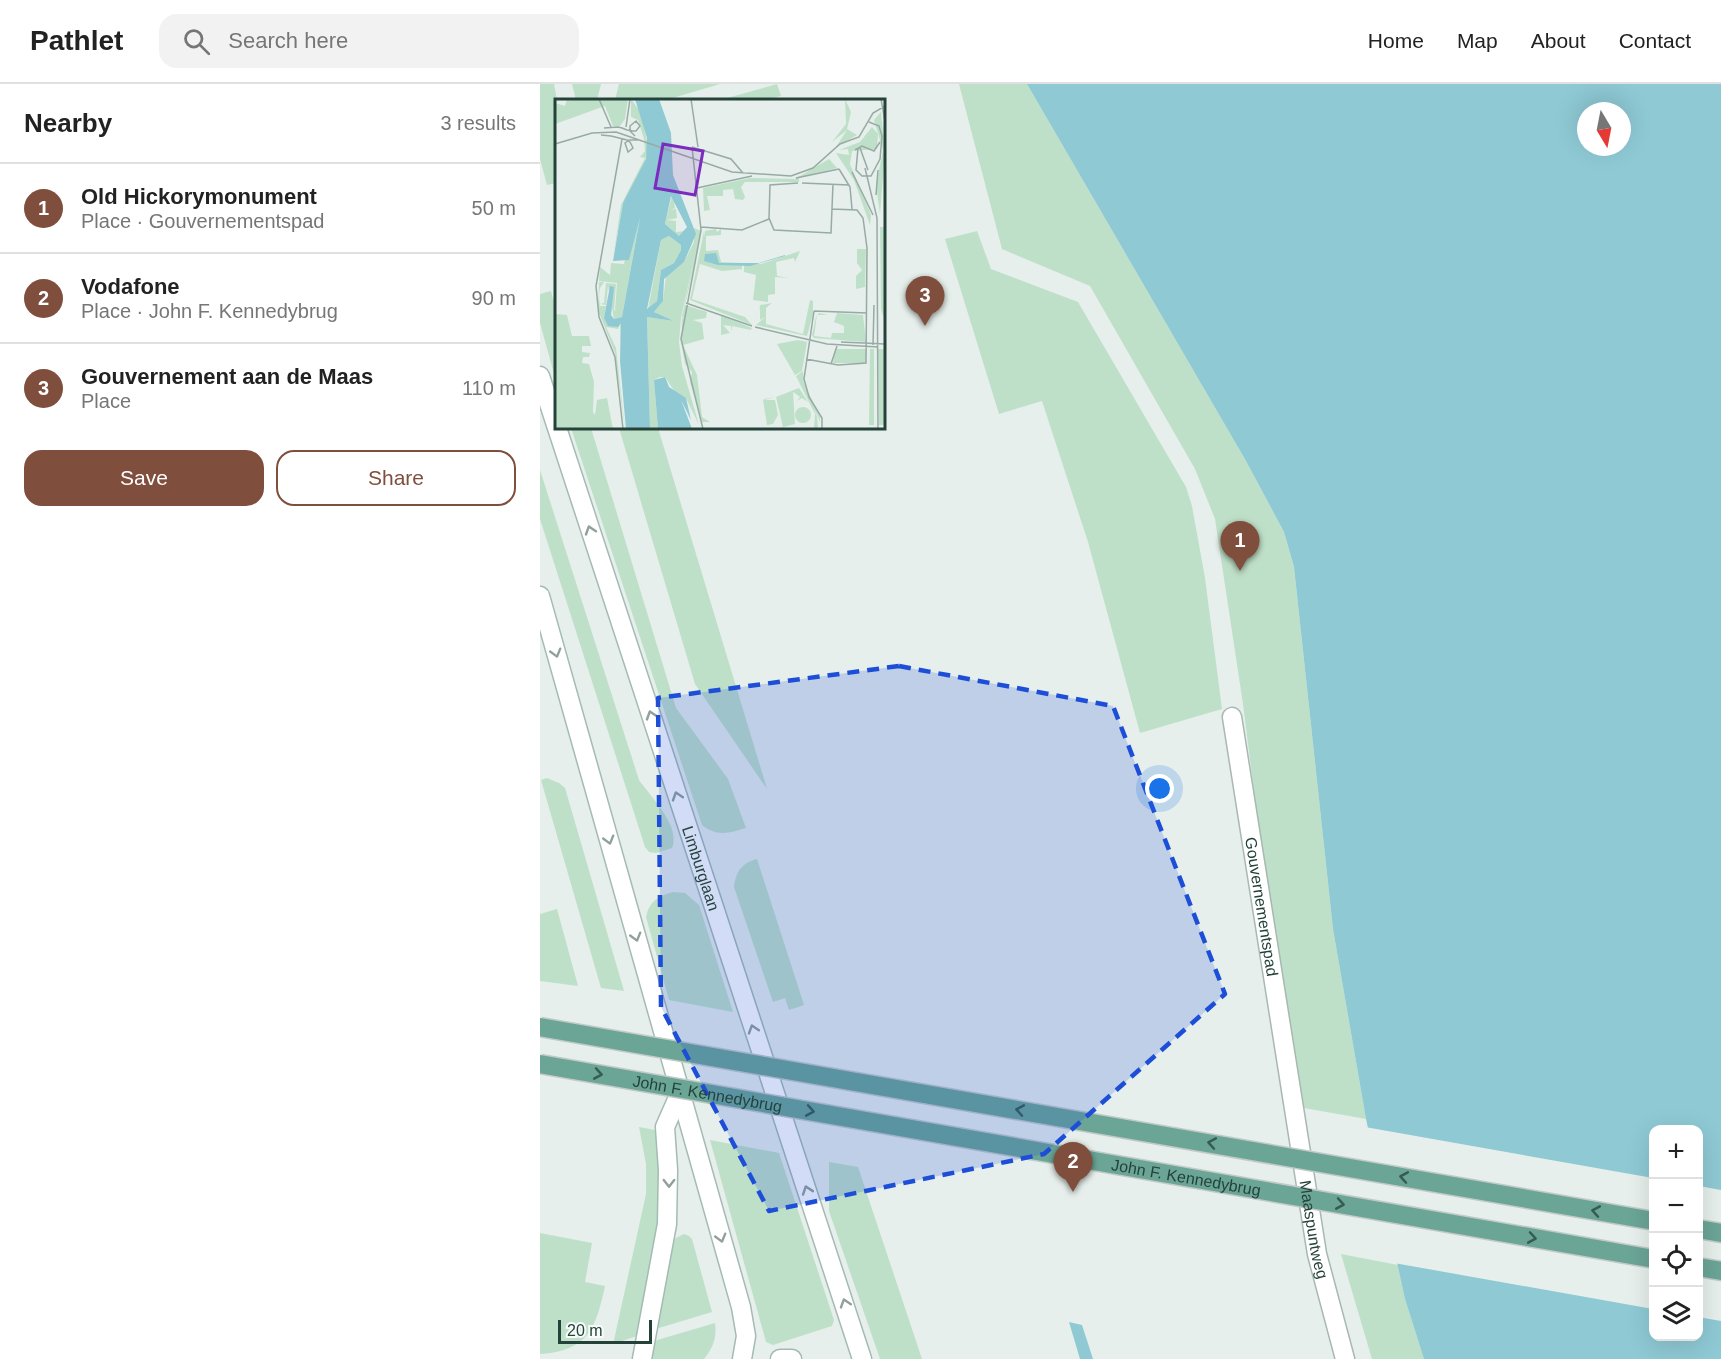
<!DOCTYPE html>
<html lang="en">
<head>
<meta charset="utf-8">
<style>
  :root { --surface:#fff; --page:#f2f2f2; --text:#222; --muted:#767676; --line:#e0e0e0; --accent:#804e3d }
  body { margin:0; font-family:Arial,sans-serif; background:var(--page); color:var(--text) }
  .controls { position:absolute; right:18px; bottom:18px; display:grid; overflow:hidden; border-radius:12px; box-shadow:0 6px 24px #0002 }
  .controls button { width:54px; height:54px; display:grid; place-items:center; padding:0; border:0; border-bottom:2px solid var(--line); background:var(--surface); color:var(--text); font:30px sans-serif }
  .compass { position:absolute; left:1037px; top:18px; width:54px; height:54px; border-radius:50%; background:var(--surface); box-shadow:0 6px 24px #0002; rotate:170deg }
  .scale { position:absolute; left:18px; bottom:15px; width:94px; box-sizing:border-box; padding-left:6px; border:3px solid #24423a; border-top:0; font-size:16px; line-height:21px; white-space:nowrap; color:#24423a; -webkit-text-stroke:4px #f7fbf9; paint-order:stroke }
  .you { position:absolute; left:620px; top:705px; width:21px; height:21px; margin:-15px; border:4px solid #fff; border-radius:50%; background:#1a73e8; box-shadow:0 0 0 9px #1a73e833 }
  .badge { display:grid; place-items:center; width:39px; height:39px; border-radius:50%; background:var(--accent); color:#fff; font-size:20px; font-weight:700 }
  .pin { position:absolute; translate:-50% -50px; filter:drop-shadow(0 2px 3px #0008) }
  .pin::after { content:''; position:absolute; top:32px; width:21px; height:18px; background:inherit; clip-path:polygon(0 0,100% 0,50% 100%) }
  .list { margin:0; padding:0; list-style:none }
  h2 { display:flex; justify-content:space-between; align-items:center; height:78px; margin:0; padding:0 24px; font-size:26px }
  h2 small { font-size:20px; font-weight:400; color:var(--muted) }
  .list li { display:grid; grid-template-columns:39px 1fr auto; gap:18px; align-items:center; box-sizing:border-box; height:90px; padding:0 24px; border-top:2px solid var(--line) }
  .list b { display:block; font-size:22px; white-space:nowrap }
  .list p { margin:0; font-size:20px; white-space:nowrap; color:var(--muted) }
  .list em { font-size:20px; font-style:normal; color:var(--muted) }
  .actions { display:flex; gap:12px; padding:18px 24px }
  .actions a { flex:1; padding:14px 0; border:2px solid var(--accent); border-radius:18px; text-align:center; font-size:21px; color:var(--accent) }
  .actions .main { background:var(--accent); color:#fff }
  .icon { flex:none; width:33px; height:33px; fill:none; stroke:currentColor; stroke-width:2; stroke-linecap:round; stroke-linejoin:round }
  .map { position:relative; flex:none; width:1181px; height:1275px; overflow:hidden }
  header { display:flex; align-items:center; gap:36px; box-sizing:border-box; height:84px; padding:0 30px; background:var(--surface); border-bottom:2px solid var(--line) }
  header strong { font-size:28px }
  nav { display:flex; gap:33px; margin-inline-start:auto; font-size:21px }
  .search { width:420px; height:54px; background:var(--page); display:flex; align-items:center; gap:15px; box-sizing:border-box; padding:0 21px; border-radius:18px; color:var(--muted); font-size:22px }
  main { display:flex }
  aside { flex:1; background:var(--surface) }
  .map>svg:first-child { display:block }
  .green { fill:#bfe0c8 }
  .water { fill:#8ec9d4; fill-rule:evenodd }
  .pier { fill:#e6efeb }
  .lines { fill:none; stroke-linecap:round; stroke-linejoin:round }
  .minor-casing { stroke:#a8b8b2; stroke-width:21 }
  .secondary-casing { stroke:#a4bbb3; stroke-width:21 }
  .primary-casing { stroke:#c2cac8; stroke-width:21 }
  .minor { stroke:#fff; stroke-width:18 }
  .secondary { stroke:#fff; stroke-width:18 }
  .primary { stroke:#6aa596; stroke-width:18 }
  .primary-bridge-casing { stroke:#c2cac8; stroke-width:21; stroke-linecap:butt }
  .primary-bridge { stroke:#6aa596; stroke-width:18 }
  .oneway { stroke:#92a09c }
  .oneway2 { stroke:#365b51 }
  .marked { fill:#1d4ed8; fill-opacity:0.2; stroke:#1d4ed8; stroke-width:4.5; stroke-dasharray:12 8; stroke-linejoin:round }
  .labels { text-anchor:middle; stroke-width:4.5; stroke-linejoin:round; paint-order:stroke }
  .street-label { font-size:16px; fill:#24423a; stroke:#f7fbf9 }
  .inset-road { fill:none; stroke:#98aaa4; stroke-width:1.5 }
  .view { fill:#7b2cbf; fill-opacity:0.15; stroke:#7b2cbf; stroke-width:3 }
  .inset-edge { fill:none; stroke:#24423a; stroke-width:3 }
</style>
</head>
<body>
<header>
<strong>Pathlet</strong>
<div class="search"><svg class="icon" aria-label="search" viewBox="0 0 24 24"><circle cx="10" cy="10" r="6"/><path d="M15 15l6 6"/></svg>Search here</div>
<nav><a>Home</a><a>Map</a><a>About</a><a>Contact</a></nav>
</header>
<main>
<aside>
<h2>Nearby<small>3 results</small></h2>
<ul class="list">
<li><span class="badge">1</span><div><b>Old Hickorymonument</b><p>Place · Gouvernementspad</p></div><em>50 m</em></li>
<li><span class="badge">2</span><div><b>Vodafone</b><p>Place · John F. Kennedybrug</p></div><em>90 m</em></li>
<li><span class="badge">3</span><div><b>Gouvernement aan de Maas</b><p>Place</p></div><em>110 m</em></li>
</ul>
<div class="actions"><a class="main">Save</a><a>Share</a></div>
</aside>
<div class="map">
<svg width="1181" height="1275" viewBox="0 0 1181 1275">
  <rect width="100%" height="100%" fill="#e6efeb"/>
  <g class="green">
    <polygon points="0,0 14,0 17,16 16,99 7,101 0,75"/>
    <polygon points="32,0 61,0 57,16 36,16"/>
    <polygon points="79,0 180,0 126,16 75,16"/>
    <polygon points="237,0 241,12 225,16 180,16"/>
    <polygon points="419,0 487,0 706,377 744,448 754,483 793,845 826,1035 764,1024 738,881 721,763 703,620 675,435 655,385 550,202 462,165"/>
    <polygon points="437,147 451,185 538,218 646,403 652,422 665,494 682,625 600,649 548,458 502,317 459,330 405,155"/>
    <polygon points="11,207 16,226 16,297 0,239 0,210"/>
    <path d="M 31,344 L 51,344 L 136,624 L 188,695 L 206,744 C 189,749 177,753 162,741 Z"/>
    <polygon points="79,344 118,344 227,705 155,600"/>
    <path d="M 0,386 L 99,696 C 111,713 141,742 132,764 L 116,769 L 109,768 L 105,763 L 0,435 Z"/>
    <polygon points="7,694 19,699 25,704 84,907 61,904 1,696"/>
    <path d="M 217,775 L 264,921 L 249,926 L 245,914 L 233,918 L 194,803 C 196,787 202,779 217,775 Z"/>
    <path d="M 133,808 L 145,809 L 159,821 L 193,928 L 129,916 L 106,833 C 109,817 119,812 133,808 Z"/>
    <polygon points="17,825 38,902 0,897 0,830"/>
    <polygon points="99,1043 115,1046 119,1079 120,1128 100,1251 76,1259 74,1256 106,1110 106,1080"/>
    <polygon points="170,1056 239,1069 294,1236 292,1242 233,1261 226,1258"/>
    <polygon points="289,1078 318,1083 382,1275 340,1275 289,1127"/>
    <path d="M 0,1149 L 52,1159 L 45,1198 L 65,1202 C 56,1244 48,1267 0,1270 Z"/>
    <polygon points="144,1150 149,1152 152,1155 172,1228 119,1244 117,1242 134,1155"/>
    <polygon points="801,1170 858,1181 865,1215 884,1275 832,1275"/>
    <path d="M 175,1239 C 177,1253 173,1264 164,1275 L 111,1275 L 114,1257 Z"/>
  </g>
  <g class="water">
    <path d="M 487,0 L 1181,0 L 1181,1275 L 884,1275 L 865,1215 L 826,1035 L 793,845 L 754,483 L 744,448 L 706,377 ZM 1046,27 L 1082,27 L 1082,63 L 1046,63 ZM 1114,1046 L 1158,1046 L 1158,1252 L 1114,1252 Z"/>
    <polygon points="529,1238 542,1241 553,1275 540,1275"/>
  </g>
  <g class="pier">
    <polygon points="825,1043 1113,1094 1113,1225 854,1179"/>
    <polygon points="1159,1102 1181,1106 1181,1237 1158,1233"/>
  </g>
  <g class="lines">
    <defs>
      <g id="minor">
        <path id="s1" d="M 692,633 L 777,1170 L 805,1275"/>
      </g>
      <g id="secondary">
        <path id="s2" d="M 0,292 L 322,1275"/>
        <polyline points="0,512 201,1223 206,1252 202,1275"/>
        <polyline points="102,1275 127,1140 128,1086 125,1043 140,1009"/>
        <polyline points="240,1275 252,1275"/>
      </g>
      <g id="primary">
        <polyline points="1158,1145 1181,1149"/>
        <polyline points="1158,1183 1181,1187"/>
      </g>
    </defs>
    <use href="#minor" class="minor-casing"/>
    <use href="#secondary" class="secondary-casing"/>
    <use href="#primary" class="primary-casing"/>
    <use href="#minor" class="minor"/>
    <use href="#secondary" class="secondary"/>
    <use href="#primary" class="primary"/>
    <defs>
      <g id="primary-bridge">
        <polyline points="0,943 1114,1137"/>
        <path id="s3" d="M 0,980 L 1114,1175"/>
      </g>
    </defs>
    <use href="#primary-bridge" class="primary-bridge-casing"/>
    <use href="#primary-bridge" class="primary-bridge"/>
  </g>
  <defs><path id="oneway-chevron" d="M-2-3.5L2.5 0L-2 3.5" fill="none" stroke-width="1.6" stroke-linecap="round" stroke-linejoin="round" transform="scale(1.5)"/></defs>
  <g class="oneway">
    <use href="#oneway-chevron" transform="translate(50 446) rotate(-108)"/>
    <use href="#oneway-chevron" transform="translate(16 569) rotate(74)"/>
    <use href="#oneway-chevron" transform="translate(111 631) rotate(-108)"/>
    <use href="#oneway-chevron" transform="translate(137 712) rotate(-108)"/>
    <use href="#oneway-chevron" transform="translate(69 756) rotate(74)"/>
    <use href="#oneway-chevron" transform="translate(96 853) rotate(74)"/>
    <use href="#oneway-chevron" transform="translate(213 945) rotate(-108)"/>
    <use href="#oneway-chevron" transform="translate(129 1099) rotate(90)"/>
    <use href="#oneway-chevron" transform="translate(267 1106) rotate(-109)"/>
    <use href="#oneway-chevron" transform="translate(181 1154) rotate(74)"/>
    <use href="#oneway-chevron" transform="translate(305 1219) rotate(-108)"/>
  </g>
  <g class="oneway2">
    <use href="#oneway-chevron" transform="translate(58 990) rotate(10)"/>
    <use href="#oneway-chevron" transform="translate(480 1026) rotate(-170)"/>
    <use href="#oneway-chevron" transform="translate(270 1027) rotate(10)"/>
    <use href="#oneway-chevron" transform="translate(672 1059) rotate(-170)"/>
    <use href="#oneway-chevron" transform="translate(864 1093) rotate(-170)"/>
    <use href="#oneway-chevron" transform="translate(800 1120) rotate(10)"/>
    <use href="#oneway-chevron" transform="translate(1056 1127) rotate(-170)"/>
    <use href="#oneway-chevron" transform="translate(992 1154) rotate(10)"/>
  </g>
  <path class="marked" d="M 359,582 L 573,622 L 685,910 L 504,1070 L 229,1127 L 121,923 L 118,614 Z"/>
  <g class="labels">
    <g class="street-label">
      <text dy="6" stroke="none"><textPath href="#s2" startOffset="518">Limburglaan</textPath></text>
      <text dy="6" stroke="none"><textPath href="#s1" startOffset="192">Gouvernementspad</textPath></text>
      <text dy="6" stroke="none"><textPath href="#s3" startOffset="170">John F. Kennedybrug</textPath></text>
      <text dy="6" stroke="none"><textPath href="#s3" startOffset="656">John F. Kennedybrug</textPath></text>
      <text dy="6" stroke="none"><textPath href="#s1" startOffset="519">Maaspuntweg</textPath></text>
    </g>
  </g>
  <g transform="translate(15 15)">
    <rect width="330" height="330" fill="#e6efeb"/>
    <path d="M 12,0 L 73,0 L 70,20 L 65,27 L 58,27 L 50,7 L 0,25 L 0,4 L 10,7 ZM 76,0 L 86,14 L 93,47 L 89,68 L 68,104 L 58,160 L 66,106 L 90,59 L 85,58 L 90,52 L 89,40 L 83,21 L 76,18 ZM 290,0 L 296,13 L 292,30 L 302,36 L 281,48 L 292,31 L 277,43 L 291,25 ZM 326,13 L 330,53 L 325,115 L 321,86 L 328,51 L 319,21 ZM 317,28 L 323,35 L 322,50 L 297,52 L 295,65 L 316,116 L 315,126 L 299,81 L 281,54 L 294,56 L 293,50 L 284,51 L 305,43 ZM 274,60 L 282,69 L 244,79 L 244,83 L 190,83 L 186,88 L 190,98 L 188,101 L 180,100 L 178,90 L 168,91 L 168,97 L 152,97 L 155,111 L 149,112 L 148,89 L 195,79 L 240,80 ZM 117,96 L 123,107 L 119,104 L 120,109 L 116,111 L 121,110 L 122,119 L 112,121 L 121,122 L 121,133 L 130,132 L 124,137 L 110,125 ZM 85,118 L 67,218 L 59,220 L 53,187 L 51,206 L 45,205 L 49,204 L 51,184 L 61,185 L 59,211 L 60,212 L 62,184 L 44,182 L 45,168 L 55,176 L 56,164 L 69,165 L 70,160 L 74,160 ZM 325,128 L 330,128 L 330,223 L 326,210 ZM 139,129 L 147,132 L 130,206 L 152,213 L 151,219 L 138,221 L 147,224 L 149,240 L 128,246 L 142,276 L 147,318 L 155,323 L 147,323 L 135,283 L 137,273 L 130,265 L 127,248 L 127,223 L 125,250 L 127,219 L 133,220 L 127,218 L 141,151 L 126,219 L 124,243 L 127,267 L 144,326 L 131,299 L 122,296 L 110,278 L 105,278 L 99,281 L 103,330 L 95,330 L 92,218 L 119,222 L 99,213 L 108,202 L 111,177 L 129,163 L 139,143 ZM 161,130 L 162,133 L 166,130 L 166,136 L 151,137 L 151,152 L 163,151 L 166,163 L 187,163 L 166,164 L 187,165 L 187,170 L 167,172 L 145,165 L 137,200 L 190,218 L 197,226 L 135,201 L 149,132 L 149,138 L 150,132 ZM 114,137 L 126,146 L 126,151 L 119,164 L 106,171 L 102,202 L 93,210 L 106,141 ZM 302,150 L 311,150 L 310,188 L 301,190 L 301,177 L 307,171 L 302,164 ZM 245,152 L 240,163 L 239,159 L 221,163 L 222,177 L 234,179 L 220,178 L 220,195 L 213,196 L 213,203 L 198,201 L 201,176 L 189,173 L 189,165 L 206,165 ZM 44,183 L 49,183 L 45,189 L 44,196 L 45,210 L 45,207 L 51,207 L 49,219 L 62,228 L 64,223 L 66,224 L 65,262 L 65,225 L 63,230 L 51,228 L 61,249 L 70,330 L 60,254 L 43,211 ZM 255,201 L 258,202 L 258,215 L 252,237 L 201,226 L 210,218 L 205,221 L 205,207 L 200,222 L 205,206 L 217,204 L 211,209 L 211,225 L 248,235 ZM 264,214 L 273,216 L 262,216 L 259,237 L 276,239 L 277,234 L 289,234 L 289,227 L 279,223 L 282,214 L 308,216 L 311,243 L 259,239 L 257,236 L 261,218 ZM 0,215 L 12,216 L 17,237 L 34,237 L 36,247 L 27,247 L 27,253 L 35,254 L 34,258 L 28,258 L 27,264 L 34,265 L 39,283 L 38,313 L 40,316 L 42,301 L 52,299 L 58,330 L 0,330 ZM 166,216 L 197,229 L 196,231 L 177,227 L 177,234 L 176,227 L 168,226 L 175,234 L 166,236 ZM 243,241 L 252,243 L 247,272 L 240,276 L 222,245 ZM 280,250 L 311,250 L 311,264 L 278,264 ZM 315,250 L 319,250 L 319,326 L 314,326 ZM 323,250 L 330,250 L 330,326 L 324,326 ZM 248,272 L 249,284 L 265,318 L 265,324 L 263,317 L 257,308 L 262,317 L 263,330 L 259,330 L 260,315 L 241,277 ZM 244,289 L 253,303 L 247,299 L 242,302 L 245,298 L 238,293 L 240,325 L 228,328 L 221,298 ZM 220,298 L 209,301 L 220,301 L 223,316 L 218,325 L 212,326 L 208,301 L 209,300 ZM240 316a8 8 0 1 1 16 0a8 8 0 1 1-16 0Z" fill="#bfe0c8"/>
    <path d="M 80,0 L 104,0 L 116,34 L 118,76 L 141,135 L 129,163 L 109,180 L 108,202 L 99,213 L 119,222 L 92,218 L 95,330 L 71,330 L 65,262 L 66,224 L 63,228 L 53,227 L 49,219 L 55,187 L 59,188 L 56,216 L 59,220 L 67,218 L 85,119 L 74,161 L 58,162 L 68,104 L 91,60 L 92,39 ZM 116,97 L 132,128 L 124,137 L 110,125 ZM 114,137 L 126,146 L 126,151 L 119,164 L 106,171 L 102,202 L 92,210 L 106,141 ZM 161,154 L 164,164 L 204,164 L 230,156 L 230,157 L 195,167 L 163,166 L 149,162 L 150,155 ZM 110,278 L 114,288 L 131,299 L 136,321 L 126,301 L 137,330 L 103,330 L 99,281 Z" fill="#8ec9d4" fill-rule="evenodd"/>
    <path class="inset-road" d="M 44,0 L 56,28M 136,0 L 143,48M 326,0 L 330,22M 71,28 L 75,0M 49,29 L 63,28 L 67,29 L 72,31 L 78,32 L 81,32 L 85,27 L 81,22 L 75,27 L 75,32 L 80,37M 46,36 L 56,37 L 72,41 L 73,42 L 75,43 L 78,49 L 73,53 L 70,44 L 73,42 L 74,41 L 83,41M 67,40 L 41,187 L 44,218 L 60,258 L 68,330M 0,45 L 37,34 L 61,33 L 177,73 L 236,77 L 258,69 L 285,45 L 304,38 L 318,14 L 330,7M 137,48 L 146,131 L 126,240 L 148,330M 137,48 L 176,60 L 188,74M 303,49 L 301,71 L 307,77 L 316,77 L 325,60 L 327,37 L 324,27 L 314,23M 305,49 L 313,71M 300,51 L 307,47 L 319,52 L 325,43M 310,69 L 322,119 L 323,330M 284,70 L 295,88 L 297,110M 297,73 L 318,116M 241,79 L 284,70M 243,84 L 215,86 L 214,119 L 219,131 L 276,134 L 278,85M 247,84 L 294,86M 142,89 L 197,77M 321,96 L 323,71M 146,128 L 187,131 L 214,120M 131,204 L 197,227M 259,212 L 249,280 L 254,298 L 267,319 L 267,330M 259,212 L 312,214M 200,228 L 272,245 L 323,248M 286,243 L 330,245M 318,246 L 319,206M 251,260 L 283,266 L 311,264 L 312,149 L 308,119 L 302,111 L 277,110M 276,265 L 282,247"/>
    <path class="view" d="M 108,45 L 148,52 L 140,96 L 100,89 Z"/>
    <rect width="330" height="330" class="inset-edge"/>
  </g>
</svg>
<div class="controls">
<button>+</button>
<button>−</button>
<button><svg class="icon" aria-label="locate" viewBox="0 0 24 24"><circle cx="12" cy="12" r="6"/><path d="M12 2v4M12 18v4M2 12h4M18 12h4"/></svg></button>
<button><svg class="icon" aria-label="layers" viewBox="0 0 24 24"><path d="M12 4l9 5-9 5-9-5zM3 14l9 5 9-5"/></svg></button>
</div>
<svg class="compass" viewBox="-18 -18 36 36"><path d="M0-13l5 13h-10z" fill="#e53935"/><path d="M0 13l5-13h-10z" fill="#767676"/></svg>
<div class="scale">20 m</div>
<div class="you"></div>
<div class="pin badge" style="left:700px;top:487px">1</div>
<div class="pin badge" style="left:533px;top:1108px">2</div>
<div class="pin badge" style="left:385px;top:242px">3</div>
</div>
</main>
</body>
</html>
